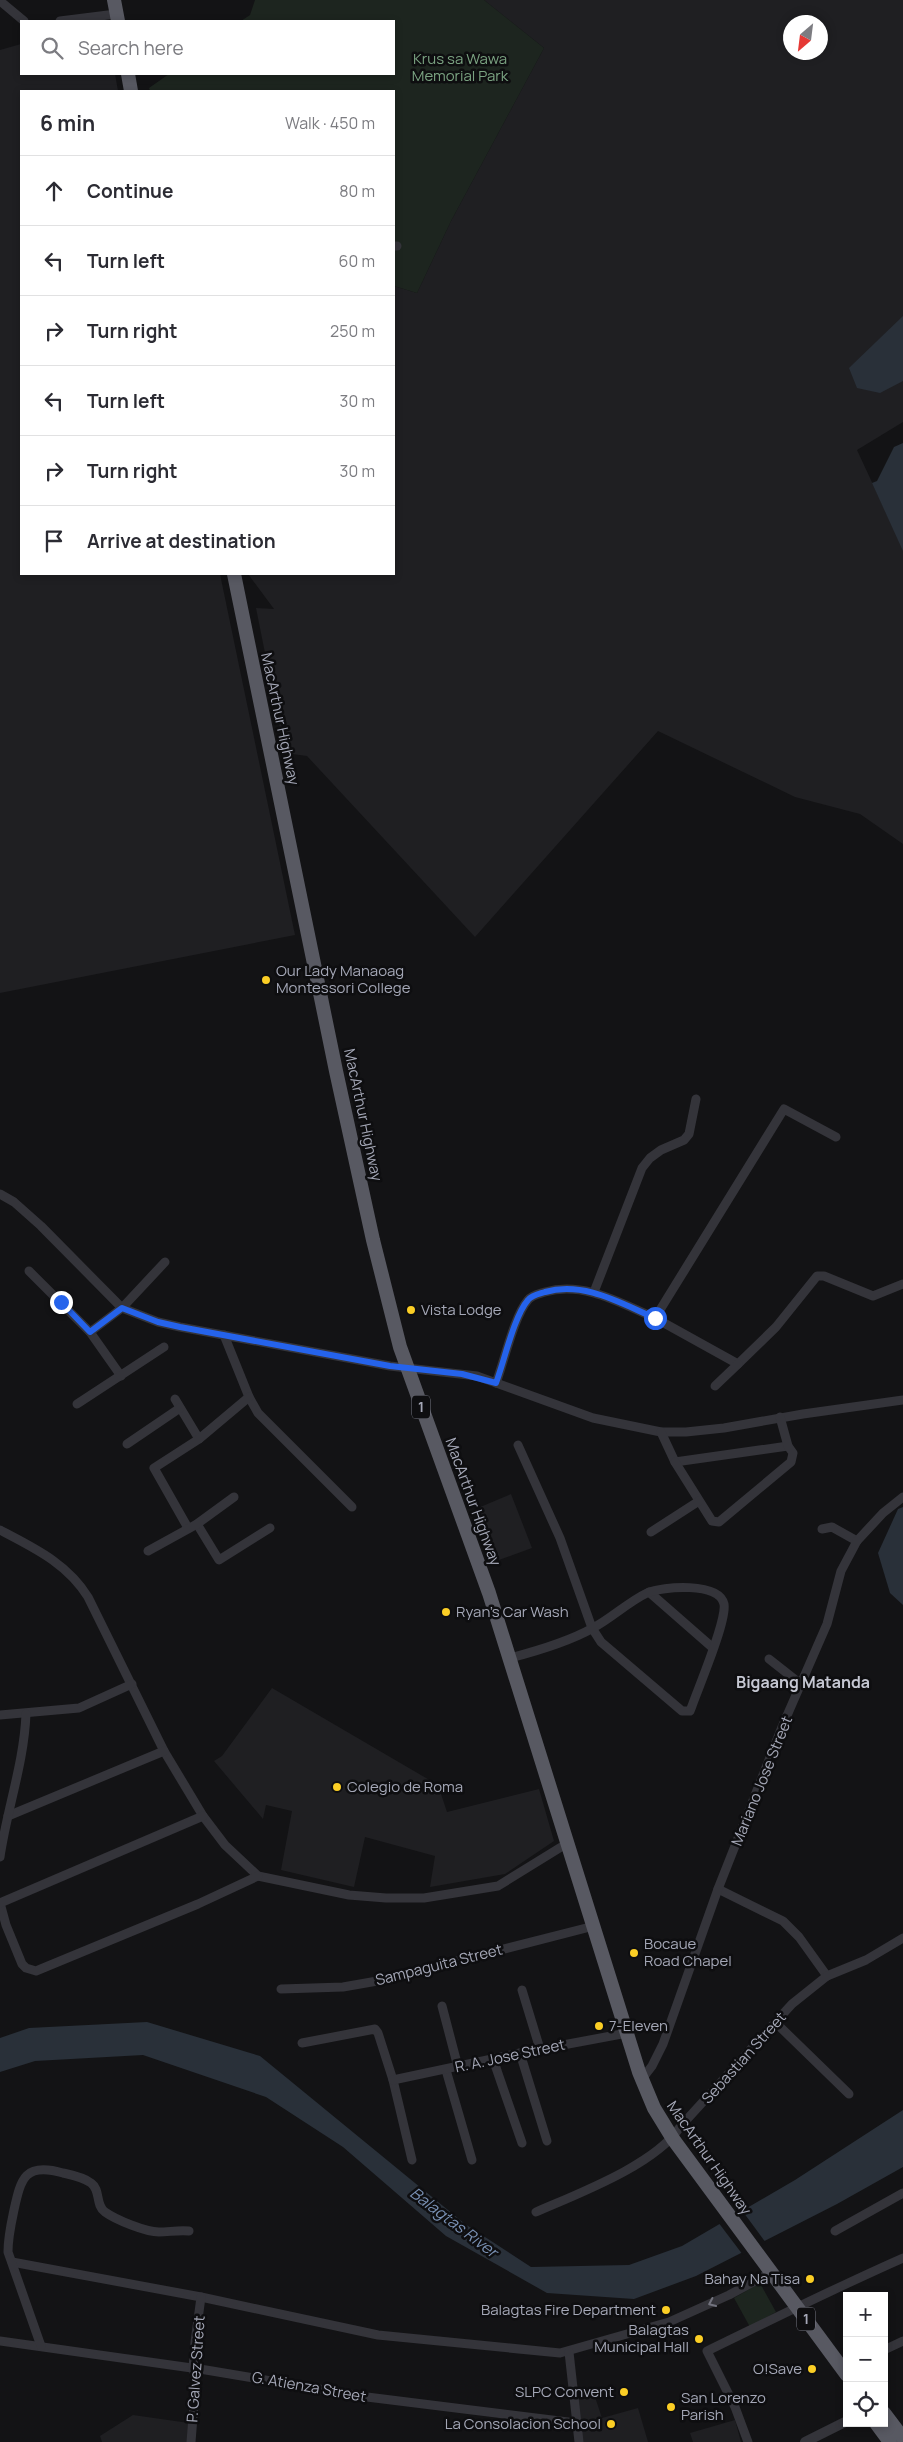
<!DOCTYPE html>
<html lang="en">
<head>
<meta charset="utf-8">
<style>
  :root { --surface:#fff; --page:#f2f2f3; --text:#2b2b33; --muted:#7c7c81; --line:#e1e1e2 }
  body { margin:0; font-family:Manrope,sans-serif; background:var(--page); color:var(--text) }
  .controls { position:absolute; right:15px; bottom:15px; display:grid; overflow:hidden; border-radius:0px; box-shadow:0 2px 8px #0003 }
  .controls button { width:45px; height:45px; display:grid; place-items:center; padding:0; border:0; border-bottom:1px solid var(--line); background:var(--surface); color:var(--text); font:25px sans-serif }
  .compass { position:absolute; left:783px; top:15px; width:45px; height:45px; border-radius:50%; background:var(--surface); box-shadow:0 2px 8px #0003; rotate:208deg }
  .stop { position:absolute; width:15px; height:15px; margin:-11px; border:4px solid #2563eb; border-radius:50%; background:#fff }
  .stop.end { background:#2563eb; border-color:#fff; box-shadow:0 1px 5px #0008 }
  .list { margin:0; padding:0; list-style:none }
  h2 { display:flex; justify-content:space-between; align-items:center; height:65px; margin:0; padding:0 20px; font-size:21px }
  h2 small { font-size:16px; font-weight:400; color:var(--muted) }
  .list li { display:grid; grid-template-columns:32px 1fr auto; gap:15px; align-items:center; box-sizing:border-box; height:70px; padding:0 20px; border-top:1px solid var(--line) }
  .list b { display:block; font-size:19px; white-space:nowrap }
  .list em { font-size:16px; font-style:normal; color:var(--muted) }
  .icon { flex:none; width:28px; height:28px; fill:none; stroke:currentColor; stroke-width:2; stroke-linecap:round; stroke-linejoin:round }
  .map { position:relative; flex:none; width:903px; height:2442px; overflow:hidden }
  .search { position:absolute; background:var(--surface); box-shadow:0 2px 8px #0003; left:20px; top:20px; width:375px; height:55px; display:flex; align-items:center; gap:12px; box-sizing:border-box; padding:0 18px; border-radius:0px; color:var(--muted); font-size:19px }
  .panel { position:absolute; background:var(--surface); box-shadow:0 2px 8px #0003; left:20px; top:90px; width:375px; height:485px; border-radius:0px }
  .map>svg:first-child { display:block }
  .built { fill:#1f1f22; fill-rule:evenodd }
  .green { fill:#1d251f }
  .water { fill:#293039 }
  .pier { fill:#131315 }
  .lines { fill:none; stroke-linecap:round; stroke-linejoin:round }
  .minor { stroke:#34343a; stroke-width:9 }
  .tertiary { stroke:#34343a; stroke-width:10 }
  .trunk { stroke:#585962; stroke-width:14 }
  .oneway { stroke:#72737e }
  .route { stroke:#2563eb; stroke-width:6 }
  .poi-dot { fill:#fbce25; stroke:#0e0e10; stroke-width:2 }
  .labels { text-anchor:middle; stroke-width:5; stroke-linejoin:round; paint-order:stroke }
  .shield { fill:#0e0e10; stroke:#777984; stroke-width:1 }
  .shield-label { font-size:14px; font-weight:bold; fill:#a4a7b6 }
  .park-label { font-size:15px; fill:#7aa281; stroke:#0e0e10 }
  .street-label { font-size:15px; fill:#a4a7b6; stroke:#0e0e10 }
  .poi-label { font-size:15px; fill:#a4a7b6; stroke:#0e0e10; text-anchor:start }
  .neighbourhood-label { font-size:16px; font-weight:bold; fill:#c5c7d2; stroke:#0e0e10 }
  .water-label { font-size:16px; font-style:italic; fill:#7990b3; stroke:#0e0e10 }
</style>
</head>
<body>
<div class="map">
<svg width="903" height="2442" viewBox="0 0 903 2442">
  <rect width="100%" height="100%" fill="#131315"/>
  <g class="built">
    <path d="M 484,0 L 903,0 L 903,422 L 857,450 L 903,549 L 903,844 L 860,814 L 795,797 L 658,731 L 475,937 L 307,756 L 285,753 L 256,608 L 274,609 L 248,574 L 394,574 L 394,286 L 417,293 L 451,221 L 544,48 ZM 790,22 L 820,22 L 820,52 L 790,52 Z"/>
    <polygon points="21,44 21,74 115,74 118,91 21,91 21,574 220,574 295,935 0,993 0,50"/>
    <polygon points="511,1494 532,1548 496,1561 478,1508"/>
    <polygon points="272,1688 438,1785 447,1812 539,1789 554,1841 505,1874 430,1887 435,1856 365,1837 354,1887 281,1870 292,1811 266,1805 263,1819 214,1761 222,1756"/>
    <polygon points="595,2397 602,2418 638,2408 648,2442 583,2442 576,2400"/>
    <polygon points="133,2415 189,2423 190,2442 102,2442 100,2436"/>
    <polygon points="735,2420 741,2442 693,2442 690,2433"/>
  </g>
  <g class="green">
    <polygon points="255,0 484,0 544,48 451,221 417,293 394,286 394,91 150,91 149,88 169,74 394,74 394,21 241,21 250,15"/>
    <polygon points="760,2283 776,2312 750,2327 734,2298"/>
  </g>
  <g class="water">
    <polygon points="903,316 903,381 880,393 857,388 849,368"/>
    <polygon points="903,443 903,551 872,483 877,481 894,447"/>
    <polygon points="903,1507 903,1605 890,1593 878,1553 898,1509"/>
    <polygon points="147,2022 260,2056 465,2224 531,2267 629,2265 682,2246 795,2180 903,2110 903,2167 837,2204 696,2276 634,2299 547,2293 446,2236 343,2147 266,2097 143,2055 35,2061 0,2072 0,2038 29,2028"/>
  </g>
  <polygon class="pier" points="741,2209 766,2243 743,2255 718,2222"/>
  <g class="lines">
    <g class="minor">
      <polyline points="0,1 24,21"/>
      <polyline points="60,21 116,14"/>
      <polyline points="394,246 397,246"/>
      <polyline points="0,1194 14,1202 41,1226 122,1308 158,1322 180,1327 390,1366 477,1376 593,1418 661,1432 686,1432 724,1428 803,1414 903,1400"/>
      <polyline points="29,1271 90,1332 121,1376"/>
      <polyline points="594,1292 642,1168 650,1158 661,1150 684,1140 689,1134 696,1099"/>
      <polyline points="655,1318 738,1364 776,1327 817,1276 824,1276 873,1296 903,1284"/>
      <polyline points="90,1332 122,1308 165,1262"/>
      <polyline points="224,1335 249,1397 258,1413 352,1507"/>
      <path d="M 496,1383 C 504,1362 514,1316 528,1300 C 532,1295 539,1294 545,1292 C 584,1281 620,1303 655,1318 L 784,1109 L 836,1137"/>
      <polyline points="715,1386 738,1364"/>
      <polyline points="175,1399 199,1439"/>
      <polyline points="77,1404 164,1347"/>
      <polyline points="661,1432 675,1462 788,1446"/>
      <polyline points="127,1444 180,1408"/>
      <polyline points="675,1462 712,1521 719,1522 791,1462 793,1453 788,1446 780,1417"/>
      <polyline points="197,1524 219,1560 270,1528"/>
      <polyline points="188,1528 154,1468 199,1439 249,1397"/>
      <polyline points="822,1529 832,1527 857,1541"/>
      <path d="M 0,1530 C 34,1548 67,1563 88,1597 L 164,1751 L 203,1816 L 225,1845 L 258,1876 L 349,1895 L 386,1898 L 424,1898 L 498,1886 L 566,1844"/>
      <polyline points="651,1532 699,1501"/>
      <polyline points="148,1551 197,1524 234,1497"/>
      <polyline points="649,1592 713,1648"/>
      <path d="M 510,1658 C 537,1651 568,1642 593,1628 C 612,1618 628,1602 647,1593 C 663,1586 719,1582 724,1604 C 727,1621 699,1686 692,1706 L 690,1711 L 682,1711 L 601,1642 L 592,1628 L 560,1538 L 518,1445"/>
      <polyline points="769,1659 802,1685"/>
      <polyline points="0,1715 79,1708 132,1684"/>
      <polyline points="8,1816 164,1751"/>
      <path d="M 0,1857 C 7,1809 24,1763 26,1714"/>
      <polyline points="718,1889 783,1921 799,1937 827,1976"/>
      <polyline points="0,1903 6,1925 22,1964 26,1968 36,1971 198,1904 258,1876"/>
      <polyline points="0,1903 203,1816"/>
      <polyline points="281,1989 343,1987 383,1980 594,1926"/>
      <polyline points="522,1990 540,2049"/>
      <polyline points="442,2006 458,2067"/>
      <polyline points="777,2024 849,2094"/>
      <polyline points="302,2043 375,2029 378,2033 393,2080 412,2160"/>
      <polyline points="520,2053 547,2141"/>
      <polyline points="493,2059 522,2143"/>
      <polyline points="446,2070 472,2160"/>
      <polyline points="642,2079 652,2066 663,2044 718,1889 782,1727 827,1624 841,1571 857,1541 883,1513 903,1497"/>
      <polyline points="393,2080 520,2053 627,2033"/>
      <path d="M 536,2212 C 577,2194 655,2165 680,2127 L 792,2004 L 827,1976 L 866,1960 L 903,1938"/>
      <polyline points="835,2231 903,2193"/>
      <polyline points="12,2262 201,2297 378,2335 560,2353 669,2322 729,2295 770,2273"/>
      <polyline points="0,2341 206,2370 367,2397 576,2423"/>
      <path d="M 41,2346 L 8,2252 C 8,2237 11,2224 14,2210 C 21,2178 25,2162 63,2173 C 72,2175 83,2177 91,2183 C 101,2190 95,2205 105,2212 C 116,2220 146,2232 159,2232 C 169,2232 178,2230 189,2231"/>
      <polyline points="884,2350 903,2341"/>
      <polyline points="569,2352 579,2442"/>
      <polyline points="191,2442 196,2380 193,2368 195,2342 201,2297"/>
      <path d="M 748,2442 L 735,2407 L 707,2351 C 773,2319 837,2287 903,2258"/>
    </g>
    <polyline class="tertiary" points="805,2442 847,2421"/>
    <g class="trunk">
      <polyline points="114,0 118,21"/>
      <polyline points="128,74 131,91"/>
      <polyline points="234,574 336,1071 373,1240 400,1347 489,1593 639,2072 654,2108 673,2139 847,2375"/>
      <polyline points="884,2413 903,2438"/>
      <polyline points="876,2423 890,2442"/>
    </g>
  </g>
  <defs><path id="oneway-chevron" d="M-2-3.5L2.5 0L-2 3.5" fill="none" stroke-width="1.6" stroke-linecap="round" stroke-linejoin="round" transform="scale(1.25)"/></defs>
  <use class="oneway" href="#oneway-chevron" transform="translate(712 2303) rotate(155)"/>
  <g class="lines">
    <path class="route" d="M 61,1302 L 90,1332 L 122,1308 L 158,1322 L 180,1327 L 390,1366 L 462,1374 L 496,1383 C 504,1362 514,1316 528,1300 C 532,1295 539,1294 545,1292 C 584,1281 620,1303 655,1318"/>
  </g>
  <g class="poi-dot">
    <circle cx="266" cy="980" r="5"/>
    <circle cx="411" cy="1310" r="5"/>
    <circle cx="446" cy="1612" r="5"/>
    <circle cx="337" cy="1787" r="5"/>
    <circle cx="634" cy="1953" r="5"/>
    <circle cx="599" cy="2026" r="5"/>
    <circle cx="810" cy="2279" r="5"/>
    <circle cx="666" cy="2310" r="5"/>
    <circle cx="699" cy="2339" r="5"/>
    <circle cx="812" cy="2369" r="5"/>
    <circle cx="624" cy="2392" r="5"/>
    <circle cx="671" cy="2407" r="5"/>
    <circle cx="611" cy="2424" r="5"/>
  </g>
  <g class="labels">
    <g class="shield">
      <rect x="412" y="1395.5" width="18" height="23" rx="4"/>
      <rect x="797" y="2307.5" width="18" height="23" rx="4"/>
    </g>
    <g class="shield-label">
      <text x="421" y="1412">1</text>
      <text x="806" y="2324">1</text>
    </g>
    <g class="park-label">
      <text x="460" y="64">Krus sa Wawa<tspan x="460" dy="17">Memorial Park</tspan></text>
    </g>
    <g class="street-label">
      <text transform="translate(280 719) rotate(78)" y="5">MacArthur Highway</text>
      <text transform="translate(363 1115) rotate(78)" y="5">MacArthur Highway</text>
      <text transform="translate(473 1502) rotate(70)" y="5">MacArthur Highway</text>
      <text transform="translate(762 1781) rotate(-68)" y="5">Mariano Jose Street</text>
      <text transform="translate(439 1965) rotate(-14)" y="5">Sampaguita Street</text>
      <text transform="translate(510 2056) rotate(-12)" y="5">R. A. Jose Street</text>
      <text transform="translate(744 2058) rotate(-48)" y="5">Sebastian Street</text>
      <text transform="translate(709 2158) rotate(55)" y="5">MacArthur Highway</text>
      <text transform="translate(196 2369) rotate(-86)" y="5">P. Galvez Street</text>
      <text transform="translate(309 2387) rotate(10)" y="5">G. Atienza Street</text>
    </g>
    <g class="poi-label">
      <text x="276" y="976">Our Lady Manaoag<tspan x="276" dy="17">Montessori College</tspan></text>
      <text x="421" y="1315">Vista Lodge</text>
      <text x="456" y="1617">Ryan’s Car Wash</text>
      <text x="347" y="1792">Colegio de Roma</text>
      <text x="644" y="1949">Bocaue<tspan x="644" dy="17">Road Chapel</tspan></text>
      <text x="609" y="2031">7-Eleven</text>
      <text x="800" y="2284" text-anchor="end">Bahay Na Tisa</text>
      <text x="656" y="2315" text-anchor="end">Balagtas Fire Department</text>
      <text x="689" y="2335" text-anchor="end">Balagtas<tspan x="689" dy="17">Municipal Hall</tspan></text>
      <text x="802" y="2374" text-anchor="end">O!Save</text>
      <text x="614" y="2397" text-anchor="end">SLPC Convent</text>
      <text x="681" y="2403">San Lorenzo<tspan x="681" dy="17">Parish</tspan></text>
      <text x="601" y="2429" text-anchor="end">La Consolacion School</text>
    </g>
    <g class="neighbourhood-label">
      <text x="803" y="1688">Bigaang Matanda</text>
    </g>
    <g class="water-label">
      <text transform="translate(454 2222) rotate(37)" y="6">Balagtas River</text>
    </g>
  </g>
</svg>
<div class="controls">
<button>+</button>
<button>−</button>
<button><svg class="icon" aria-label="locate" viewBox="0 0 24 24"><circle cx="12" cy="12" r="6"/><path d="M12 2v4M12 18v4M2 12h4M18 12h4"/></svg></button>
</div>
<svg class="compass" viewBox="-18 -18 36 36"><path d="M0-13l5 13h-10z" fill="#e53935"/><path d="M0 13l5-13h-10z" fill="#7c7c81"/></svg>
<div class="stop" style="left:655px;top:1318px"></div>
<div class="stop end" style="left:61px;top:1302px"></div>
<div class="search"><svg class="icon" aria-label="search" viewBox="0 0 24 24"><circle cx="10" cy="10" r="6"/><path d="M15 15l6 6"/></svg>Search here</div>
<section class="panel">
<h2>6 min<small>Walk · 450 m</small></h2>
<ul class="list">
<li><svg class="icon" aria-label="ahead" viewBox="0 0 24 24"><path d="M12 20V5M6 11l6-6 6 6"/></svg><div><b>Continue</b></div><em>80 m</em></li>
<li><svg class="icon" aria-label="left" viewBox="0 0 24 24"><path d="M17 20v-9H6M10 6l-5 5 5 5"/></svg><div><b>Turn left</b></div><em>60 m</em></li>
<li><svg class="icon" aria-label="right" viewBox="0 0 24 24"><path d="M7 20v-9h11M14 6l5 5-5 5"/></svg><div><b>Turn right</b></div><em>250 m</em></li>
<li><svg class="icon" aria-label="left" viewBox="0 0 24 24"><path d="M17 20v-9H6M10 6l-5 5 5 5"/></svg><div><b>Turn left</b></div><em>30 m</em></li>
<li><svg class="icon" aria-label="right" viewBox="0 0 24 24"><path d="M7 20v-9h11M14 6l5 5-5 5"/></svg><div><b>Turn right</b></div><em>30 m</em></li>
<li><svg class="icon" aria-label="arrive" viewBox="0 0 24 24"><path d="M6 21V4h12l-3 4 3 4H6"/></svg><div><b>Arrive at destination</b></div></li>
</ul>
</section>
</div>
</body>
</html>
